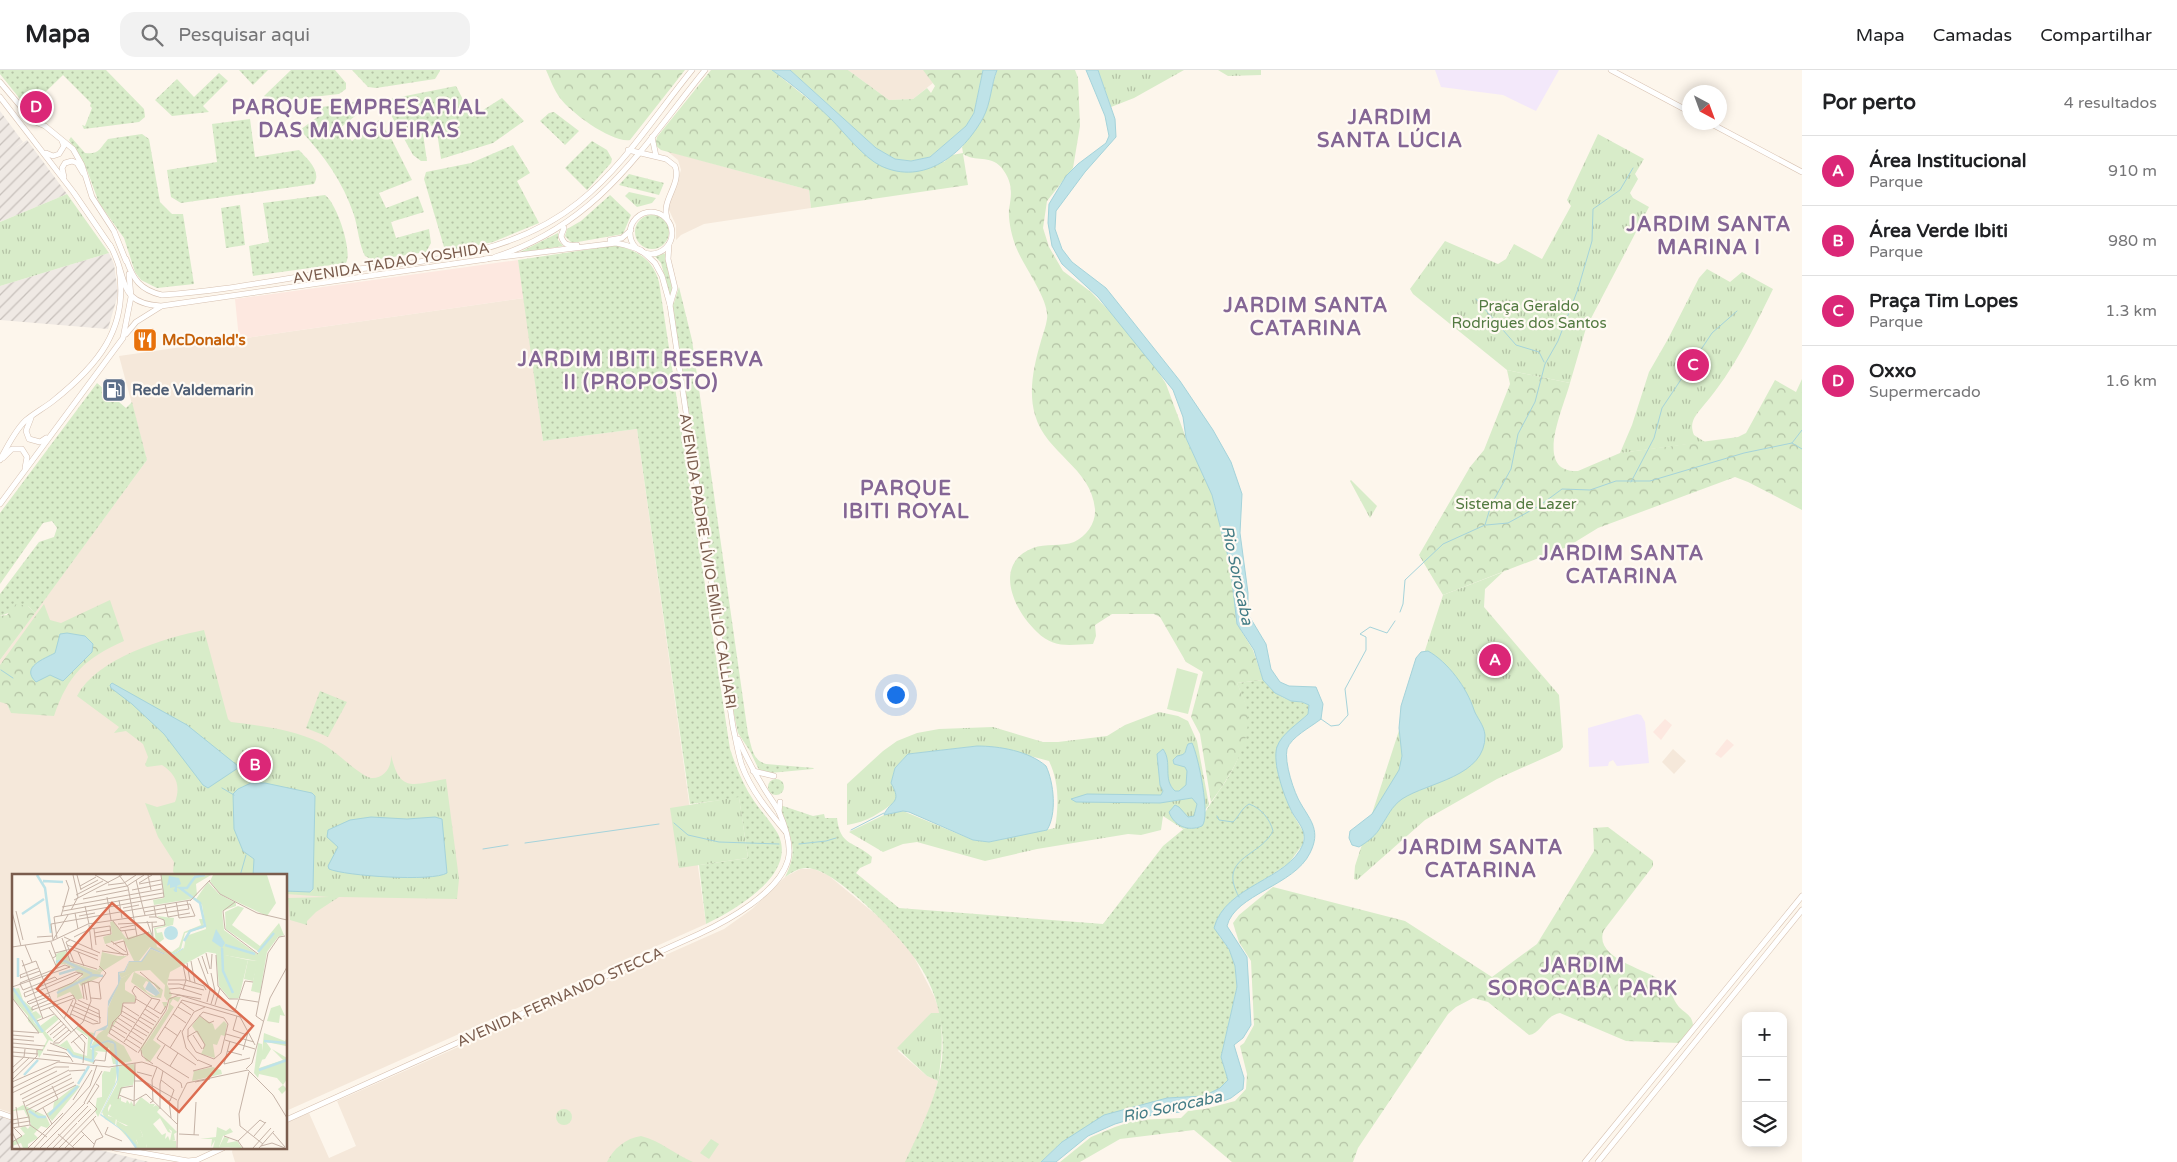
<!DOCTYPE html>
<html lang="pt">
<head>
<meta charset="utf-8">
<style>
  :root { --surface:#fff; --page:#f2f2f2; --text:#202124; --muted:#757577; --line:#e0e0e0; --accent:#db2777 }
  body { margin:0; font-family:"Varela Round",sans-serif; background:var(--page); color:var(--text) }
  .controls { position:absolute; right:15px; bottom:15px; display:grid; overflow:hidden; border-radius:10px; box-shadow:0 2px 12px #0003 }
  .controls button { width:45px; height:45px; display:grid; place-items:center; padding:0; border:0; border-bottom:1px solid var(--line); background:var(--surface); color:var(--text); font:25px sans-serif }
  .compass { position:absolute; left:1682px; top:15px; width:45px; height:45px; border-radius:50%; background:var(--surface); box-shadow:0 2px 12px #0003; rotate:139deg }
  .you { position:absolute; left:895px; top:624px; width:18px; height:18px; margin:-12px; border:4px solid #fff; border-radius:50%; background:#1a73e8; box-shadow:0 0 0 8px #1a73e833 }
  .badge { display:grid; place-items:center; width:32px; height:32px; border-radius:50%; background:var(--accent); color:#fff; font-size:16px; font-weight:700 }
  .pin { position:absolute; translate:-50% -50%; border:2px solid #fff; box-shadow:0 1px 5px #0006 }
  .list { margin:0; padding:0; list-style:none }
  h2 { display:flex; justify-content:space-between; align-items:center; height:65px; margin:0; padding:0 20px; font-size:21px }
  h2 small { font-size:16px; font-weight:400; color:var(--muted) }
  .list li { display:grid; grid-template-columns:32px 1fr auto; gap:15px; align-items:center; box-sizing:border-box; height:70px; padding:0 20px; border-top:1px solid var(--line) }
  .list b { display:block; font-size:19px; white-space:nowrap }
  .list p { margin:0; font-size:16px; white-space:nowrap; color:var(--muted) }
  .list em { font-size:16px; font-style:normal; color:var(--muted) }
  .icon { flex:none; width:28px; height:28px; fill:none; stroke:currentColor; stroke-width:2; stroke-linecap:round; stroke-linejoin:round }
  .map { position:relative; flex:none; width:1802px; height:1092px; overflow:hidden }
  header { display:flex; align-items:center; gap:30px; box-sizing:border-box; height:70px; padding:0 25px; background:var(--surface); border-bottom:1px solid var(--line) }
  header strong { font-size:24px }
  nav { display:flex; gap:28px; margin-inline-start:auto; font-size:18px }
  .search { width:350px; height:45px; background:var(--page); display:flex; align-items:center; gap:12px; box-sizing:border-box; padding:0 18px; border-radius:15px; color:var(--muted); font-size:19px }
  main { display:flex }
  aside { flex:1; background:var(--surface) }
  .map>svg:first-child { display:block }
  .residential { fill:#f5e8da }
  .commercial { fill:#fde8e0 }
  .industrial { fill:url(#industrial-furrows) }
  .education { fill:#f3e8fa }
  .grass { fill:url(#grass-dots) }
  .forest { fill:url(#forest-crowns) }
  .park { fill:url(#park-tufts) }
  .pitch { fill:#d8ecc9 }
  .water { fill:#bfe3e8; stroke:#a5d3da }
  .lines { fill:none; stroke-linecap:round; stroke-linejoin:round }
  .stream { stroke:#a5d3da; stroke-width:1 }
  .secondary-casing { stroke:#d6c0b0; stroke-width:6 }
  .secondary { stroke:#fff; stroke-width:5 }
  .labels { text-anchor:middle; stroke-width:4.5; stroke-linejoin:round; paint-order:stroke }
  .street-label { font-size:15px; fill:#7a5c4d; stroke:#fffaf3 }
  .park-label { font-size:15px; fill:#537a41; stroke:#fffaf3 }
  .food-label { font-size:15px; font-weight:bold; fill:#c56008; stroke:#fffaf3; text-anchor:start }
  .service-label { font-size:15px; font-weight:bold; fill:#4e5e75; stroke:#fffaf3; text-anchor:start }
  .water-label { font-size:16px; font-style:italic; fill:#437c86; stroke:#fffaf3 }
  .district-label { font-size:20px; font-weight:bold; letter-spacing:1px; fill:#846695; stroke:#fffaf3 }
  .inset-river { fill:none; stroke:#bfe3e8; stroke-width:2.5 }
  .inset-road { fill:none; stroke:#c5b3a7; stroke-width:1 }
  .view { fill:#dc6d51; fill-opacity:0.15; stroke:#dc6d51; stroke-width:2.5 }
  .inset-edge { fill:none; stroke:#7a5c4d; stroke-width:2.5 }
</style>
</head>
<body>
<header>
<strong>Mapa</strong>
<div class="search"><svg class="icon" aria-label="search" viewBox="0 0 24 24"><circle cx="10" cy="10" r="6"/><path d="M15 15l6 6"/></svg>Pesquisar aqui</div>
<nav><a>Mapa</a><a>Camadas</a><a>Compartilhar</a></nav>
</header>
<main>
<div class="map">
<svg width="1802" height="1092" viewBox="0 0 1802 1092">
  <defs>
    <pattern id="industrial-furrows" width="10" height="10" patternUnits="userSpaceOnUse" patternTransform="scale(1.25)"><rect width="10" height="10" fill="#efe9e4"/><path d="M-1 1l2-2M0 10L10 0M9 11l2-2" fill="none" stroke="#c7c0bb"/></pattern>
    <pattern id="grass-dots" width="8" height="8" patternUnits="userSpaceOnUse" patternTransform="scale(1.25)"><rect width="8" height="8" fill="#d8ecc9"/><path d="M2 2h.1M6 6h.1" fill="none" stroke="#b4c2a5" stroke-width="1.8" stroke-linecap="round"/></pattern>
    <pattern id="forest-crowns" width="20" height="18" patternUnits="userSpaceOnUse" patternTransform="scale(1.25)"><rect width="20" height="18" fill="#d8ecc9"/><path d="M2 6a3 3 0 1 1 6 0M12 15a3 3 0 1 1 6 0" fill="none" stroke="#b4c2a5"/></pattern>
    <pattern id="park-tufts" width="24" height="20" patternUnits="userSpaceOnUse" patternTransform="scale(1.25)"><rect width="24" height="20" fill="#d8ecc9"/><path d="M3 7l-1-3M5 7V3M7 7l1-3M15 17l-1-3M17 17v-4M19 17l1-3" fill="none" stroke="#b4c2a5"/></pattern>
  </defs>
  <rect width="100%" height="100%" fill="#fdf6ec"/>
  <g class="residential">
    <polygon points="848,0 949,0 913,29 889,30"/>
    <polygon points="667,81 809,120 811,138 704,154 681,165 676,170 676,155 668,138 681,100 678,90"/>
    <polygon points="524,228 543,371 637,359 706,854 286,1041 286,806 14,806 14,1044 0,1039 0,590 147,390 119,286"/>
    <polygon points="1673,679 1686,691 1674,704 1662,692"/>
    <polygon points="800,799 814,799 828,805 886,853 913,885 934,926 940,943 931,943 898,981 927,1006 938,1011 929,1042 906,1092 235,1092 232,1082 233,1078 286,1078 286,1053 309,1043 329,1088 356,1076 337,1031 724,859 752,839 785,807"/>
  </g>
  <g class="commercial">
    <polygon points="518,190 524,228 239,269 235,229"/>
    <polygon points="1665,649 1672,655 1661,670 1653,662"/>
    <polygon points="1727,669 1734,675 1721,688 1715,684"/>
  </g>
  <g class="industrial">
    <polygon points="0,41 23,72 14,79 27,70 67,124 0,152"/>
    <polygon points="109,183 114,194 118,224 108,259 0,250 0,216"/>
    <polygon points="0,1045 14,1051 14,1078 92,1078 149,1092 0,1092"/>
  </g>
  <g class="education">
    <polygon points="1435,0 1559,0 1536,41 1503,25 1441,17"/>
    <polygon points="1637,644 1641,645 1645,652 1649,693 1617,696 1613,690 1609,692 1608,696 1589,697 1588,658"/>
  </g>
  <g class="grass">
    <polygon points="0,0 106,0 144,39 145,47 139,52 84,59 82,55 85,56 92,38 90,36 91,33 63,5 28,39 0,4"/>
    <polygon points="239,0 268,0 253,15"/>
    <polygon points="291,0 335,0 346,13 346,19 339,24 269,32 264,26"/>
    <polygon points="352,0 440,0 440,1 435,9 376,18 368,17"/>
    <polygon points="219,3 228,11 203,36 209,42 172,46 155,30 177,9 194,27"/>
    <polygon points="456,16 472,47 502,28 524,51 493,73 441,89 436,55 422,57 427,91 421,91 413,85 385,34 390,29"/>
    <path d="M 362,31 L 369,35 L 340,58 L 352,71 L 379,50 L 392,70 L 412,110 L 379,123 L 386,138 L 418,126 L 424,142 L 391,152 L 396,168 L 429,159 L 431,173 L 426,182 L 373,190 L 365,186 C 359,175 358,158 354,145 C 343,112 324,85 300,60 L 320,45 L 315,38 Z"/>
    <polygon points="554,42 579,61 565,75 540,51 549,43"/>
    <path d="M 250,49 L 255,87 L 299,80 C 307,89 322,101 314,114 L 181,133 L 171,127 L 167,100 L 217,92 L 212,54 Z"/>
    <path d="M 142,64 L 149,69 L 160,132 L 172,144 L 183,144 L 194,214 L 157,218 L 141,210 L 135,202 L 124,168 L 99,133 L 87,100 L 69,70 L 71,67 L 85,83 C 99,85 100,78 108,69 Z"/>
    <polygon points="592,71 607,80 612,89 611,93 587,120 565,98"/>
    <polygon points="513,75 530,103 517,111 539,153 493,172 451,181 444,177 424,109 426,102 471,93"/>
    <polygon points="629,104 664,113 659,125 619,115"/>
    <path d="M 325,125 C 336,132 353,181 346,193 L 253,206 L 249,176 L 269,172 L 263,133 Z"/>
    <polygon points="610,125 631,145 623,164 572,173 565,166 567,159 581,151"/>
    <polygon points="240,135 245,175 226,178 221,138"/>
    <circle cx="652" cy="162" r="17"/>
    <polygon points="558,163 558,170 563,176 518,183"/>
    <path d="M 618,175 C 639,182 653,190 659,212 L 730,679 C 736,697 743,715 754,731 C 760,740 778,760 780,769 C 793,807 734,840 706,854 L 699,795 L 748,788 L 739,728 L 690,734 L 637,359 L 543,371 L 518,190 Z"/>
    <path d="M 667,183 L 674,233 L 679,217 L 692,270 L 748,664 C 752,677 752,690 766,694 L 814,698 L 813,699 L 770,703 L 759,700 L 750,681 L 738,663 L 731,630 L 673,238 L 661,193 L 655,186 Z"/>
    <polygon points="97,313 126,338 132,332 147,390 35,543 28,536 0,546 0,524 39,472 54,467 57,458 52,451 43,453 0,514 0,443"/>
    <path d="M 1263,610 C 1271,619 1280,629 1293,631 C 1299,632 1303,632 1309,635 L 1308,644 L 1286,665 L 1277,678 L 1291,741 L 1304,763 L 1303,774 L 1289,793 L 1228,834 L 1219,866 L 1229,879 L 1235,896 L 1237,917 L 1221,987 L 1228,1010 L 1220,1018 L 1204,1026 L 1167,1028 L 1142,1036 L 1062,1072 L 1041,1092 L 905,1092 C 924,1051 947,1009 942,962 C 940,940 934,920 923,901 C 909,874 842,805 813,799 C 802,796 794,801 785,807 C 802,774 786,766 780,735 L 813,746 L 824,744 L 825,748 L 837,748 C 840,777 855,771 872,787 L 871,793 L 860,798 L 856,803 L 899,838 L 1103,854 L 1163,776 L 1186,757 L 1197,758 C 1204,742 1212,732 1221,718 C 1237,696 1250,666 1246,638 C 1245,630 1240,621 1237,613 Z"/>
    <polygon points="320,621 347,632 328,667 306,658"/>
    <circle cx="776" cy="717" r="8"/>
  </g>
  <g class="forest">
    <path d="M 546,0 L 685,0 L 630,70 C 612,73 571,43 560,28 C 554,20 550,9 546,0 Z"/>
    <path d="M 711,0 L 772,0 L 823,41 L 879,95 L 944,92 L 952,85 L 963,83 L 962,77 L 984,46 L 997,0 L 1075,0 L 1078,8 L 1080,56 L 1073,98 L 1047,131 L 1043,158 L 1049,177 L 1063,201 L 1091,222 L 1113,245 L 1156,298 L 1166,314 L 1186,368 L 1212,425 L 1230,494 L 1237,554 L 1253,580 L 1263,610 L 1237,613 C 1240,620 1244,628 1246,635 C 1255,669 1230,706 1211,732 L 1200,664 L 1191,647 L 1203,602 L 1186,592 L 1160,547 L 1154,544 L 1112,544 L 1095,555 L 1096,566 L 1093,574 C 1072,574 1055,580 1037,562 C 1014,541 992,494 1033,478 C 1045,473 1062,477 1074,472 C 1087,466 1096,453 1095,439 C 1091,397 1046,384 1035,345 C 1028,321 1034,295 1041,271 C 1043,264 1046,256 1047,249 C 1050,230 1023,196 1016,177 C 1012,167 1008,150 1009,139 C 1012,123 1013,112 1001,97 C 990,85 975,92 963,84 L 968,115 L 811,138 L 809,120 L 661,80 L 655,75 L 657,67 Z"/>
    <polygon points="790,0 848,0 889,30 913,29 927,18 931,23 935,16 923,0 983,0 974,43 966,56 930,87 911,91 895,89 876,78"/>
    <path d="M 1507,300 L 1570,313 C 1564,337 1532,403 1578,401 L 1620,383 L 1738,367 L 1746,363 L 1775,310 L 1796,322 L 1802,309 L 1802,440 L 1748,412 L 1735,407 L 1598,458 L 1567,477 L 1443,525 L 1419,485 L 1470,397 L 1484,380 L 1510,314 Z"/>
    <path d="M 110,530 L 124,571 C 85,588 68,605 54,646 L 11,643 L 7,634 L 0,632 L 0,595 L 44,534 L 50,550 L 61,553 Z"/>
    <polygon points="16,534 28,536 35,543 0,590 0,546 7,545"/>
    <path d="M 1608,757 L 1648,787 L 1653,791 L 1653,796 L 1604,860 C 1592,888 1646,899 1662,911 C 1671,917 1672,929 1679,937 C 1685,943 1692,945 1693,955 L 1680,973 L 1626,971 L 1560,943 C 1544,946 1541,964 1529,965 L 1488,932 L 1473,928 L 1456,937 L 1448,944 L 1358,1078 L 1353,1092 L 1232,1092 L 1194,1060 L 1120,1069 L 1080,1092 L 1060,1092 L 1091,1067 L 1115,1057 L 1137,1050 L 1181,1048 L 1188,1041 L 1205,1039 L 1235,1031 L 1246,1019 L 1247,1004 L 1240,976 L 1244,973 L 1254,955 L 1251,891 L 1239,872 L 1233,853 L 1239,845 L 1273,817 L 1405,851 L 1492,907 L 1537,874 L 1594,781 L 1593,758 Z"/>
    <path d="M 641,1066 C 661,1071 674,1084 693,1092 L 607,1092 C 613,1079 626,1068 641,1066 Z"/>
  </g>
  <g class="park">
    <polygon points="1098,0 1184,0 1134,28 1111,37"/>
    <polygon points="1218,0 1261,0 1261,5 1228,6"/>
    <polygon points="1598,64 1644,89 1635,104 1638,109 1630,123 1633,128 1649,137 1586,258 1570,313 1507,300 1413,224 1410,219 1445,171 1498,194 1506,189 1514,174 1542,189 1571,136 1567,130"/>
    <polygon points="629,122 656,128 652,133 637,137 625,126"/>
    <polygon points="67,124 109,183 0,216 0,152"/>
    <path d="M 1707,199 L 1730,212 L 1742,202 L 1773,219 C 1753,260 1734,300 1704,335 C 1695,346 1689,352 1694,365 L 1705,372 L 1620,383 L 1632,355 L 1649,302 L 1668,269 L 1699,208 Z"/>
    <polygon points="1351,410 1377,436 1370,448 1350,411"/>
    <polygon points="1503,502 1485,519 1484,537 1559,625 1563,677 1560,681 1497,709 1425,750 1357,810 1354,809 1355,796 1443,525"/>
    <path d="M 204,560 L 228,649 L 231,652 C 262,656 292,659 321,673 C 335,680 360,706 371,708 C 384,709 392,697 391,685 C 400,724 413,714 446,709 L 459,809 L 457,829 L 339,827 L 316,842 L 307,851 L 307,855 L 290,850 L 288,828 L 329,827 L 286,824 L 286,806 L 175,806 L 173,801 L 174,792 L 158,767 L 145,733 L 157,737 L 175,732 C 181,716 176,704 162,695 L 147,697 L 145,695 L 148,687 L 143,674 L 126,661 L 114,663 L 119,657 L 77,626 C 97,588 164,568 204,560 Z"/>
    <path d="M 1159,642 L 1178,646 L 1188,651 L 1197,671 L 1209,735 L 1198,748 L 1183,759 L 1163,746 L 1161,760 L 1141,765 L 1128,764 L 1037,779 L 985,791 L 917,772 L 903,774 L 883,782 L 849,762 L 884,745 L 903,741 L 973,770 L 989,772 L 1055,758 C 1059,734 1059,712 1049,691 L 1000,678 L 977,676 L 908,684 L 895,698 L 891,713 L 896,722 L 896,731 C 880,743 867,752 847,755 L 847,714 L 883,681 L 897,671 L 917,663 L 939,659 L 993,657 L 1043,672 L 1058,672 L 1107,666 L 1125,655 Z"/>
    <polygon points="739,727 748,788 679,798 670,738"/>
    <path d="M 931,943 L 940,943 C 943,967 942,987 938,1011 L 927,1006 L 897,978 Z"/>
    <circle cx="564" cy="1047" r="8"/>
  </g>
  <g class="pitch">
    <polygon points="1177,598 1198,604 1188,644 1167,639"/>
    <polygon points="711,1069 719,1074 709,1089 700,1083"/>
  </g>
  <g class="water">
    <path d="M 772,0 L 790,0 L 876,78 L 895,89 L 911,91 L 930,87 L 966,56 L 974,43 L 983,0 L 997,0 C 991,15 991,33 983,48 C 963,84 924,116 881,96 C 864,88 844,62 831,49 C 813,31 793,15 772,0 Z"/>
    <path d="M 1086,0 L 1098,0 L 1115,49 L 1116,67 L 1085,102 L 1056,141 L 1055,159 L 1062,179 L 1072,192 L 1106,218 L 1180,311 L 1213,360 L 1231,392 L 1242,424 L 1240,463 L 1248,523 L 1248,544 L 1266,574 L 1271,599 L 1280,612 L 1289,616 L 1316,617 L 1323,634 L 1321,649 C 1311,657 1291,667 1287,679 C 1284,692 1294,723 1301,734 C 1311,751 1321,761 1310,783 C 1294,816 1235,824 1227,856 L 1247,887 L 1251,955 L 1243,968 L 1234,975 L 1244,1008 L 1243,1019 L 1231,1028 L 1219,1033 L 1186,1037 L 1180,1042 L 1139,1047 L 1115,1054 L 1088,1066 L 1056,1092 L 1041,1092 L 1062,1072 L 1104,1045 L 1167,1028 L 1204,1026 L 1220,1018 L 1228,1010 L 1221,987 L 1237,917 L 1235,896 L 1229,879 L 1214,858 C 1225,815 1289,810 1303,774 C 1308,760 1296,751 1291,740 C 1284,726 1272,692 1277,677 C 1281,664 1299,653 1308,644 L 1309,635 L 1302,632 L 1291,631 L 1275,623 L 1263,610 L 1254,580 L 1237,554 L 1230,494 L 1212,425 L 1186,368 L 1183,347 L 1173,320 L 1098,227 L 1062,194 L 1052,176 L 1048,153 L 1049,134 L 1066,106 L 1078,94 L 1106,73 L 1109,66 L 1105,46 Z"/>
    <path d="M 67,563 L 85,566 L 93,574 L 92,582 L 63,611 L 50,605 L 36,612 C 20,597 44,589 55,583 L 60,564 Z"/>
    <path d="M 1428,581 C 1448,592 1467,618 1474,640 C 1477,648 1484,655 1485,665 C 1486,707 1428,712 1402,729 C 1391,737 1388,746 1381,756 C 1377,765 1367,772 1359,777 L 1352,775 L 1349,768 L 1350,761 L 1372,744 L 1399,700 L 1402,686 L 1399,658 L 1401,636 L 1416,588 L 1421,582 Z"/>
    <polygon points="112,613 187,655 238,696 238,698 208,718 203,715 164,664 132,634 111,618 110,615"/>
    <path d="M 1192,673 C 1198,685 1211,747 1202,756 C 1188,762 1174,756 1169,742 L 1175,735 L 1179,737 L 1188,747 L 1194,746 L 1197,734 L 1192,728 L 1160,733 L 1076,732 L 1071,729 L 1087,724 L 1161,725 L 1163,721 L 1160,715 L 1157,684 L 1163,679 C 1173,693 1162,709 1175,721 L 1179,721 L 1186,715 L 1187,701 L 1185,697 L 1174,694 L 1173,690 L 1177,686 C 1188,684 1184,682 1188,674 Z"/>
    <path d="M 977,676 C 999,676 1029,681 1046,696 C 1054,713 1057,744 1047,760 L 989,772 L 973,770 L 909,742 L 903,741 L 884,745 C 890,730 903,734 891,713 L 895,698 L 908,684 Z"/>
    <polygon points="251,713 265,713 312,723 315,726 313,819 310,822 286,821 286,806 253,806 254,789 243,781 234,759 233,724 238,719"/>
    <path d="M 371,747 L 407,749 L 435,747 L 442,749 L 447,803 C 433,812 345,806 329,799 L 328,796 L 338,777 L 327,767 L 328,760 L 350,750 Z"/>
  </g>
  <g class="lines">
    <g class="stream">
      <polyline points="1476,229 1516,275 1539,282 1544,292"/>
      <polyline points="1792,373 1802,379"/>
      <polyline points="1631,412 1654,368 1662,338 1712,263 1737,241"/>
      <polyline points="1486,455 1508,453 1539,436 1562,419 1590,420 1616,411 1650,411 1744,383 1792,373 1802,360"/>
      <polyline points="1400,542 1403,534 1405,510 1443,474 1485,455 1491,435 1511,399 1518,364 1535,332 1545,294 1558,271 1578,219 1592,171 1593,139 1620,120 1633,98"/>
      <polyline points="1,600 13,608"/>
      <polyline points="1321,649 1331,656 1339,655 1348,645 1345,619 1366,580 1366,567 1360,564 1370,557 1387,563 1395,551"/>
      <polyline points="222,718 234,725"/>
      <path d="M 1217,746 L 1219,750 L 1233,752 C 1240,745 1241,739 1249,734 C 1261,738 1270,749 1273,761 C 1259,788 1217,787 1239,827"/>
      <polyline points="674,753 688,765 719,772 779,774"/>
      <polyline points="851,760 884,743"/>
      <polyline points="525,773 659,754"/>
      <polyline points="799,774 826,771 836,768"/>
      <polyline points="483,779 508,775"/>
      <polyline points="240,806 246,785"/>
    </g>
    <defs>
      <g id="secondary">
        <polyline points="1611,0 1690,42"/>
        <polyline points="0,12 33,51 45,56 73,79 82,95 92,127 114,161 126,191"/>
        <polyline points="0,27 74,123 111,177"/>
        <polyline points="1708,52 1802,102"/>
        <polyline points="652,67 656,86"/>
        <path d="M 628,80 L 666,89 L 675,96 C 682,114 661,130 667,148"/>
        <polyline points="46,83 53,86 59,84 64,76 62,71"/>
        <polyline points="64,107 62,98 65,93 72,91 77,93 83,103"/>
        <circle cx="651" cy="163" r="21"/>
        <path d="M 564,158 L 561,166 C 564,175 568,176 577,175"/>
        <polyline points="610,170 622,168 631,160"/>
        <polyline points="669,174 668,189 675,218 670,235"/>
        <path d="M 110,175 C 129,207 115,233 161,236 L 487,189"/>
        <path d="M 495,187 C 598,154 641,79 705,0"/>
        <path d="M 126,189 C 133,209 140,220 162,225 C 214,222 265,212 316,204 C 406,192 505,192 579,132 C 624,96 656,44 692,0"/>
        <path d="M 485,189 L 616,173 L 625,175 L 641,180 L 655,193 L 662,206 L 670,235 L 733,657 C 736,670 738,684 742,696 C 751,720 768,741 785,761"/>
        <polyline points="126,264 136,252 160,237"/>
        <polyline points="31,348 26,361 29,369 40,372 46,368"/>
        <polyline points="3,388 12,379 22,379 27,387 25,398"/>
        <path d="M 0,390 C 7,377 14,362 25,351 C 33,344 44,338 53,331 C 97,296 129,259 119,199"/>
        <polyline points="0,434 123,268 131,227 129,204"/>
        <polyline points="753,701 774,706"/>
        <polyline points="779,742 780,732"/>
        <polyline points="0,1043 14,1048"/>
        <path d="M 286,1050 L 699,864 C 727,851 779,823 788,790 C 792,776 785,756 779,742 C 774,732 766,723 761,713 C 752,699 745,684 738,669"/>
        <polyline points="114,1078 188,1091 197,1090 223,1078"/>
        <polyline points="1585,1092 1802,826"/>
        <polyline points="1598,1092 1802,840"/>
      </g>
    </defs>
    <use href="#secondary" class="secondary-casing"/>
    <use href="#secondary" class="secondary"/>
  </g>
  <defs>
    <symbol id="restaurant-square" viewBox="-11 -11 22 22"><rect x="-9" y="-9" width="18" height="18" rx="4" fill="#e8710a" stroke="#fffaf3"/><path d="M-5-6h1v4h1v-4h1v4h1v-4h1v5L-1.5 .5V6h-2V.5L-5-1ZM5-6V6H3V1.5H1.5Q1.5-4 5-6Z" fill="#fff"/></symbol>
    <symbol id="fuel-square" viewBox="-11 -11 22 22"><rect x="-9" y="-9" width="18" height="18" rx="4" fill="#5c6f8a" stroke="#fffaf3"/><path d="M-5.5-6h7V0h2V4h1.3V-2.5L3-4.5l.8-.8L6-3V5H2.5V1h-1V6h-7ZM-4.2-4.7v3.2H.2V-4.7Z" fill="#fff"/></symbol>
  </defs>
  <g fill-rule="evenodd">
    <use href="#restaurant-square" x="131" y="256" width="28" height="28"/>
    <use href="#fuel-square" x="100" y="306" width="28" height="28"/>
  </g>
  <g class="labels">
    <g class="street-label">
      <text transform="translate(391 193) rotate(-9)" y="5">AVENIDA TADAO YOSHIDA</text>
      <text transform="translate(708 491) rotate(81)" y="5">AVENIDA PADRE LÍVIO EMÍLIO CALLIARI</text>
      <text transform="translate(560 927) rotate(-24)" y="5">AVENIDA FERNANDO STECCA</text>
    </g>
    <g class="park-label">
      <text x="1529" y="241">Praça Geraldo<tspan x="1529" dy="17">Rodrigues dos Santos</tspan></text>
      <text x="1516" y="439">Sistema de Lazer</text>
    </g>
    <g class="food-label">
      <text x="162" y="275">McDonald's</text>
    </g>
    <g class="service-label">
      <text x="132" y="325">Rede Valdemarin</text>
    </g>
    <g class="water-label">
      <text transform="translate(1238 505) rotate(78)" y="6">Rio Sorocaba</text>
      <text transform="translate(1172 1036) rotate(-12)" y="6">Rio Sorocaba</text>
    </g>
    <g class="district-label">
      <text x="359" y="44">PARQUE EMPRESARIAL<tspan x="359" dy="23">DAS MANGUEIRAS</tspan></text>
      <text x="1390" y="54">JARDIM<tspan x="1390" dy="23">SANTA LÚCIA</tspan></text>
      <text x="1709" y="161">JARDIM SANTA<tspan x="1709" dy="23">MARINA I</tspan></text>
      <text x="1306" y="242">JARDIM SANTA<tspan x="1306" dy="23">CATARINA</tspan></text>
      <text x="641" y="296">JARDIM IBITI RESERVA<tspan x="641" dy="23">II (PROPOSTO)</tspan></text>
      <text x="906" y="425">PARQUE<tspan x="906" dy="23">IBITI ROYAL</tspan></text>
      <text x="1622" y="490">JARDIM SANTA<tspan x="1622" dy="23">CATARINA</tspan></text>
      <text x="1481" y="784">JARDIM SANTA<tspan x="1481" dy="23">CATARINA</tspan></text>
      <text x="1583" y="902">JARDIM<tspan x="1583" dy="23">SOROCABA PARK</tspan></text>
    </g>
  </g>
  <g transform="translate(12 804)">
    <rect width="275" height="275" fill="#fdf6ec"/>
    <path d="M 201,1 L 255,1 L 264,29 L 255,42 L 208,20 L 198,7 ZM 196,8 L 207,20 L 224,29 L 224,32 L 210,37 L 212,56 L 245,80 L 247,78 L 214,55 L 213,38 L 226,32 L 232,34 L 220,51 L 248,72 L 267,49 L 272,61 L 266,63 L 255,78 L 248,119 L 239,117 L 245,87 L 195,78 L 158,98 L 155,110 L 160,121 L 155,127 L 152,122 L 153,111 L 138,96 L 124,97 L 109,104 L 107,99 L 113,98 L 117,88 L 129,88 L 139,75 L 151,80 L 163,80 L 172,74 L 174,62 L 194,55 L 190,31 L 184,25 ZM 158,123 L 169,123 L 166,128 L 161,125 L 158,130 L 162,133 L 141,166 L 149,172 L 138,188 L 134,187 L 128,175 L 153,135 L 150,128 L 155,128 L 155,131 L 130,175 L 156,135 ZM 268,131 L 273,142 L 268,141 L 267,149 L 255,147 L 259,134 ZM 246,169 L 250,170 L 250,186 L 247,194 L 271,186 L 260,175 L 275,184 L 275,205 L 271,211 L 275,215 L 270,220 L 266,215 L 271,211 L 265,204 L 247,200 L 246,204 L 242,199 ZM 201,193 L 209,196 L 210,200 L 180,207 L 182,197 ZM 105,220 L 105,225 L 109,223 L 109,227 L 114,229 L 115,226 L 118,230 L 119,227 L 122,232 L 129,223 L 138,230 L 143,230 L 141,233 L 144,231 L 148,234 L 145,238 L 165,258 L 162,260 L 163,266 L 160,266 L 164,267 L 164,274 L 135,274 L 134,270 L 126,270 L 124,265 L 131,262 L 129,257 L 105,247 L 103,251 L 105,246 L 95,240 ZM 148,244 L 156,258 L 159,259 L 157,255 L 160,257 L 158,267 L 156,262 L 153,265 L 154,259 L 150,261 L 141,250 ZM 212,263 L 217,264 L 215,269 L 225,267 L 230,274 L 207,273 Z" fill="#d8ecc9" fill-rule="evenodd"/>
    <path d="M 199,1 L 184,10 L 185,21 L 179,25 L 168,17 L 182,2 ZM 187,45 L 191,45 L 192,54 L 173,59 L 169,75 L 163,79 L 154,80 L 138,73 L 127,87 L 122,87 L 111,65 L 93,70 L 91,63 L 100,60 L 98,48 L 101,47 L 114,64 L 138,58 L 142,65 L 143,62 L 145,73 L 160,78 L 167,73 L 172,58 L 189,51 ZM 53,76 L 58,88 L 89,98 L 88,103 L 69,112 L 65,106 L 71,102 L 54,90 L 44,91 L 44,80 ZM 204,79 L 236,86 L 227,124 L 218,125 L 207,112 ZM 121,98 L 113,109 L 113,116 L 123,122 L 123,128 L 111,129 L 110,138 L 95,162 L 112,172 L 120,187 L 107,190 L 101,167 L 79,172 L 86,160 L 96,153 L 96,134 L 109,104 ZM 7,114 L 11,126 L 22,136 L 19,139 L 22,148 L 32,159 L 27,159 L 16,147 L 16,142 L 2,126 L 1,115 ZM 252,159 L 273,167 L 275,163 L 275,184 L 274,172 L 254,168 L 259,175 L 253,185 L 249,186 ZM 95,168 L 102,170 L 106,190 L 101,190 L 97,173 L 94,178 L 83,177 L 86,179 L 82,186 L 81,174 ZM 122,190 L 124,198 L 121,211 L 111,213 L 102,234 L 98,230 L 96,234 L 96,242 L 104,244 L 103,251 L 93,245 L 90,238 L 105,210 L 107,192 ZM 106,192 L 103,210 L 86,243 L 83,237 L 85,224 L 90,223 L 90,201 L 92,197 L 98,198 L 99,194 ZM 105,247 L 114,252 L 120,250 L 129,257 L 131,262 L 124,266 L 126,270 L 134,270 L 135,274 L 125,274 L 104,251 ZM 205,253 L 214,257 L 218,254 L 221,258 L 211,262 L 207,273 L 216,274 L 201,274 L 203,266 L 199,273 L 200,265 L 188,265 L 204,263 Z" fill="#d8ecc9"/>
    <path d="M 149,1 L 190,1 L 182,2 L 174,13 L 168,14 L 179,25 L 142,31 L 141,26 L 152,24 ZM 145,42 L 162,44 L 161,51 L 144,55 L 145,59 L 150,58 L 152,65 L 148,68 L 144,68 L 142,54 L 152,52 L 153,47 ZM 90,78 L 106,82 L 115,82 L 89,98 L 83,96 L 87,95 ZM 236,86 L 246,87 L 241,107 L 232,105 ZM 122,98 L 143,109 L 151,116 L 149,124 L 140,123 L 119,108 ZM 134,107 L 142,110 L 148,119 L 142,122 L 135,118 L 131,112 ZM 65,106 L 71,124 L 65,126 L 58,118 L 45,124 L 46,115 ZM 24,137 L 30,143 L 25,145 L 28,152 L 43,141 L 47,145 L 33,157 L 42,168 L 37,166 L 27,184 L 25,176 L 30,176 L 35,166 L 20,142 L 19,139 ZM 187,142 L 201,150 L 203,156 L 212,147 L 215,150 L 213,162 L 209,161 L 205,171 L 201,170 L 203,184 L 189,180 L 193,171 L 180,152 ZM 68,152 L 71,157 L 82,159 L 78,174 L 82,178 L 82,186 L 79,187 L 83,190 L 61,182 L 57,176 L 41,169 L 48,171 L 55,166 L 62,178 L 75,182 L 76,163 L 64,155 ZM 64,211 L 68,212 L 63,219 L 40,247 L 34,240 L 41,235 L 42,228 ZM 11,231 L 34,242 L 38,251 L 35,254 L 29,252 L 22,260 L 26,264 L 16,270 L 16,274 L 11,274 L 9,269 L 0,272 L 0,268 L 13,260 L 8,254 L 13,252 L 16,255 L 19,250 L 12,236 L 0,237 Z" fill="#d8ecc9" fill-rule="evenodd"/>
    <path d="M 157,2 L 167,4 L 169,10 L 165,12 L 165,18 L 163,18 L 160,14 L 162,16 L 163,13 L 158,14 L 158,10 L 155,12 ZM152 59a7 7 0 1 1 14 0a7 7 0 1 1-14 0ZM 204,55 L 213,69 L 210,74 L 200,67 ZM 173,64 L 171,75 L 163,80 L 151,80 L 139,75 L 130,88 L 117,88 L 113,98 L 107,99 L 109,104 L 107,110 L 96,133 L 96,152 L 93,156 L 84,157 L 79,172 L 96,166 L 101,167 L 104,170 L 107,196 L 106,206 L 89,240 L 113,258 L 124,271 L 125,274 L 123,274 L 112,258 L 88,241 L 105,206 L 102,170 L 95,168 L 82,174 L 78,174 L 78,169 L 83,157 L 95,151 L 96,127 L 106,110 L 106,98 L 112,97 L 117,87 L 129,87 L 139,73 L 154,80 L 163,79 L 171,74 ZM 137,107 L 148,119 L 144,122 L 133,115 Z" fill="#bfe3e8"/>
    <path class="inset-river" d="M 25,1 L 33,14 L 39,59M 31,7 L 51,8M 10,40 L 32,25M 172,67 L 178,57 L 193,52 L 188,29 L 168,14 L 175,14 L 183,3 L 193,1M 213,71 L 243,80M 210,74 L 211,97 L 221,119M 246,78 L 262,59M 44,88 L 51,86 L 80,100M 47,100 L 67,94M 6,103 L 6,84M 1,114 L 31,158M 45,119 L 81,101 L 91,102M 252,167 L 275,169M 55,175 L 61,182 L 81,187 L 81,174M 247,196 L 275,186M 12,201 L 26,186M 66,210 L 77,192M 17,237 L 26,243 L 34,243M 37,241 L 66,212"/>
    <path class="inset-road" d="M 65,1 L 69,16M 83,1 L 97,9M 107,1 L 116,13 L 125,62M 136,1 L 139,16M 197,7 L 208,20 L 245,39 L 275,46M 127,9 L 140,1M 127,10 L 149,6M 96,11 L 112,9 L 124,1M 68,12 L 84,3M 69,15 L 86,6M 120,16 L 150,10M 84,18 L 115,12 L 132,1M 64,21 L 91,7M 95,23 L 99,46M 71,25 L 116,16M 62,26 L 110,1M 107,26 L 110,44M 178,27 L 198,6M 223,28 L 211,37 L 213,55 L 246,80M 153,30 L 156,43 L 178,39M 73,32 L 77,50M 50,33 L 150,15M 111,34 L 127,31M 59,36 L 66,23 L 61,1M 4,37 L 11,66M 51,37 L 151,19M 0,38 L 9,72M 132,38 L 165,32 L 178,30 L 183,42 L 167,44 L 165,32 L 164,28M 63,39 L 66,55M 133,41 L 131,34 L 179,26M 49,42 L 57,14 L 54,6M 67,42 L 83,39M 137,43 L 144,43 L 142,32M 275,46 L 275,83M 101,47 L 109,57 L 124,55M 135,47 L 141,64 L 140,48M 106,50 L 145,48M 77,51 L 80,75M 141,53 L 153,51 L 152,46 L 144,43M 108,54 L 123,51M 82,55 L 84,71M 113,57 L 116,65 L 137,58M 82,59 L 99,56M 25,63 L 41,62M 52,63 L 88,79M 62,63 L 78,55 L 98,52M 83,63 L 99,60 L 98,52M 45,64 L 42,43 L 152,23 L 149,1M 50,64 L 58,87 L 85,95M 41,66 L 39,50 L 131,34 L 124,6M 41,66 L 56,41M 58,66 L 54,68 L 62,88M 99,67 L 114,78M 39,68 L 44,82 L 41,84M 13,71 L 20,88M 55,71 L 86,82M 94,71 L 112,81M 0,73 L 40,67 L 76,50 L 177,35 L 175,27M 37,76 L 45,94M 90,77 L 116,81 L 112,67 L 101,70M 66,78 L 72,92M 43,79 L 59,75 L 86,86M 194,79 L 198,95M 204,81 L 206,112 L 217,125 L 226,125M 190,82 L 196,100M 186,84 L 198,116 L 195,128M 10,86 L 31,145M 179,87 L 183,109M 175,89 L 178,107M 10,92 L 24,87 L 42,133 L 73,169 L 71,189M 199,95 L 200,80M 128,98 L 148,115M 8,104 L 28,97M 9,104 L 8,101 L 26,94M 156,106 L 174,106 L 192,112 L 194,116M 72,109 L 75,126M 87,109 L 94,99 L 87,92M 156,110 L 167,110 L 192,116M 9,112 L 8,109 L 53,91 L 58,93M 9,112 L 11,116 L 43,103 L 46,106M 123,112 L 120,117 L 124,123 L 123,129 L 111,129 L 109,140 L 101,148 L 97,159 L 125,178M 123,112 L 139,124 L 148,126 L 142,135M 0,113 L 58,93M 0,114 L 1,125 L 27,159M 157,115 L 168,114 L 190,121M 171,116 L 174,106 L 171,91M 157,119 L 189,125M 13,123 L 12,119 L 64,98 L 71,100 L 60,109 L 15,128 L 17,130 L 38,122M 13,123 L 68,99M 79,124 L 89,125 L 87,109M 72,125 L 70,110 L 79,107 L 87,109M 124,125 L 149,140 L 154,132M 157,125 L 167,121 L 226,139 L 243,171M 227,125 L 246,128M 66,126 L 87,136 L 88,149M 169,128 L 182,137M 63,129 L 87,140M 199,130 L 203,117 L 199,99M 58,131 L 89,144M 110,131 L 127,142M 203,131 L 208,114M 166,133 L 179,141M 37,134 L 59,158M 133,135 L 147,144M 20,136 L 61,121 L 64,127 L 57,144M 20,136 L 20,133 L 39,125M 60,136 L 86,148M 28,137 L 63,124M 110,137 L 125,146M 223,137 L 233,107 L 241,108M 191,138 L 212,144 L 216,150 L 209,179 L 202,185 L 184,178 L 176,165 L 176,155 ZM 130,139 L 144,148M 59,140 L 81,150 L 88,149M 161,140 L 174,149M 109,141 L 123,149M 187,141 L 197,149 L 202,147M 225,142 L 221,156 L 235,161M 128,143 L 142,151M 106,144 L 120,153M 52,145 L 61,126M 126,146 L 140,155M 25,147 L 42,140M 103,147 L 118,157M 251,147 L 244,142 L 256,79 L 267,63 L 273,62M 123,150 L 137,159M 100,151 L 115,160M 153,153 L 166,162M 121,154 L 135,162M 99,155 L 113,164M 0,157 L 27,159M 119,157 L 132,166M 35,159 L 49,147M 214,160 L 242,168M 0,161 L 22,163M 38,161 L 52,150M 116,161 L 130,170M 181,161 L 190,175M 175,163 L 185,157 L 193,171 L 191,175M 41,164 L 54,153M 0,165 L 22,167M 114,165 L 128,174M 213,166 L 243,175M 61,167 L 72,179M 42,168 L 57,156M 112,168 L 140,124M 0,169 L 33,172M 38,169 L 55,176M 41,169 L 47,169 L 71,148 L 79,127 L 76,107M 59,169 L 70,160 L 75,165M 153,171 L 145,184 L 177,204M 0,173 L 31,176M 158,174 L 169,156M 35,176 L 54,179 L 58,183M 129,176 L 130,182 L 141,190M 231,176 L 237,155M 215,177 L 230,181M 0,178 L 26,180M 126,179 L 154,136 L 157,125M 31,180 L 58,183 L 61,188M 0,182 L 48,187M 186,186 L 200,192M 186,187 L 174,174 L 170,158 L 182,138 L 193,133M 81,190 L 83,186 L 93,187 L 95,173M 212,190 L 238,184M 212,190 L 218,167M 184,191 L 145,165 L 170,126 L 228,143M 158,192 L 166,179M 0,194 L 12,183 L 13,175M 234,195 L 240,189 L 258,124 L 275,93M 57,197 L 73,196M 181,197 L 200,192M 125,198 L 140,202M 237,198 L 227,240 L 228,252 L 251,270M 0,200 L 17,184M 0,206 L 25,182 L 25,176M 149,206 L 162,216 L 158,227M 122,207 L 132,207 L 165,226M 0,208 L 46,188 L 97,193 L 130,188 L 145,193 L 169,209 L 170,214M 183,208 L 198,205M 0,214 L 43,193 L 57,193M 0,219 L 45,197M 8,221 L 57,196M 107,221 L 122,227 L 134,220 L 165,250M 10,225 L 59,200M 106,225 L 109,214 L 121,212M 61,226 L 80,196M 157,226 L 159,244M 11,227 L 17,243M 12,228 L 60,204M 72,229 L 90,197M 138,229 L 141,227 L 140,206 L 145,193M 75,230 L 87,212 L 84,210M 14,232 L 62,208M 122,232 L 123,189M 4,233 L 7,253M 31,234 L 40,250M 148,235 L 148,210 L 151,197M 15,236 L 64,211M 23,238 L 46,225 L 40,212M 0,246 L 17,243 L 18,251M 66,248 L 79,235M 0,250 L 18,247M 18,251 L 35,263M 96,253 L 93,260 L 110,267M 0,254 L 18,251M 69,257 L 82,270M 0,258 L 8,274M 261,259 L 273,273M 46,260 L 62,274M 167,260 L 187,261M 182,261 L 184,228M 212,262 L 226,267 L 231,274M 242,262 L 254,248M 226,267 L 248,246 L 253,249M 0,268 L 10,262 L 2,254M 249,272 L 260,269 L 273,274M 60,273 L 72,261M 16,274 L 51,239M 22,274 L 78,212 L 85,191M 28,274 L 73,229M 35,274 L 76,232M 41,274 L 65,249M 47,274 L 85,235 L 77,227M 53,274 L 84,242M 81,274 L 84,266 L 91,263 L 81,245M 165,274 L 166,227 L 175,209 L 236,196 L 261,221 L 275,244M 241,274 L 259,254M 247,274 L 262,257"/>
    <path class="view" d="M 100,29 L 241,152 L 167,238 L 25,115 Z"/>
    <rect width="275" height="275" class="inset-edge"/>
  </g>
</svg>
<div class="controls">
<button>+</button>
<button>−</button>
<button><svg class="icon" aria-label="layers" viewBox="0 0 24 24"><path d="M12 4l9 5-9 5-9-5zM3 14l9 5 9-5"/></svg></button>
</div>
<svg class="compass" viewBox="-18 -18 36 36"><path d="M0-13l5 13h-10z" fill="#e53935"/><path d="M0 13l5-13h-10z" fill="#757577"/></svg>
<div class="you"></div>
<div class="pin badge" style="left:1495px;top:590px">A</div>
<div class="pin badge" style="left:255px;top:695px">B</div>
<div class="pin badge" style="left:1693px;top:295px">C</div>
<div class="pin badge" style="left:36px;top:37px">D</div>
</div>
<aside>
<h2>Por perto<small>4 resultados</small></h2>
<ul class="list">
<li><span class="badge">A</span><div><b>Área Institucional</b><p>Parque</p></div><em>910 m</em></li>
<li><span class="badge">B</span><div><b>Área Verde Ibiti</b><p>Parque</p></div><em>980 m</em></li>
<li><span class="badge">C</span><div><b>Praça Tim Lopes</b><p>Parque</p></div><em>1.3 km</em></li>
<li><span class="badge">D</span><div><b>Oxxo</b><p>Supermercado</p></div><em>1.6 km</em></li>
</ul>
</aside>
</main>
</body>
</html>
